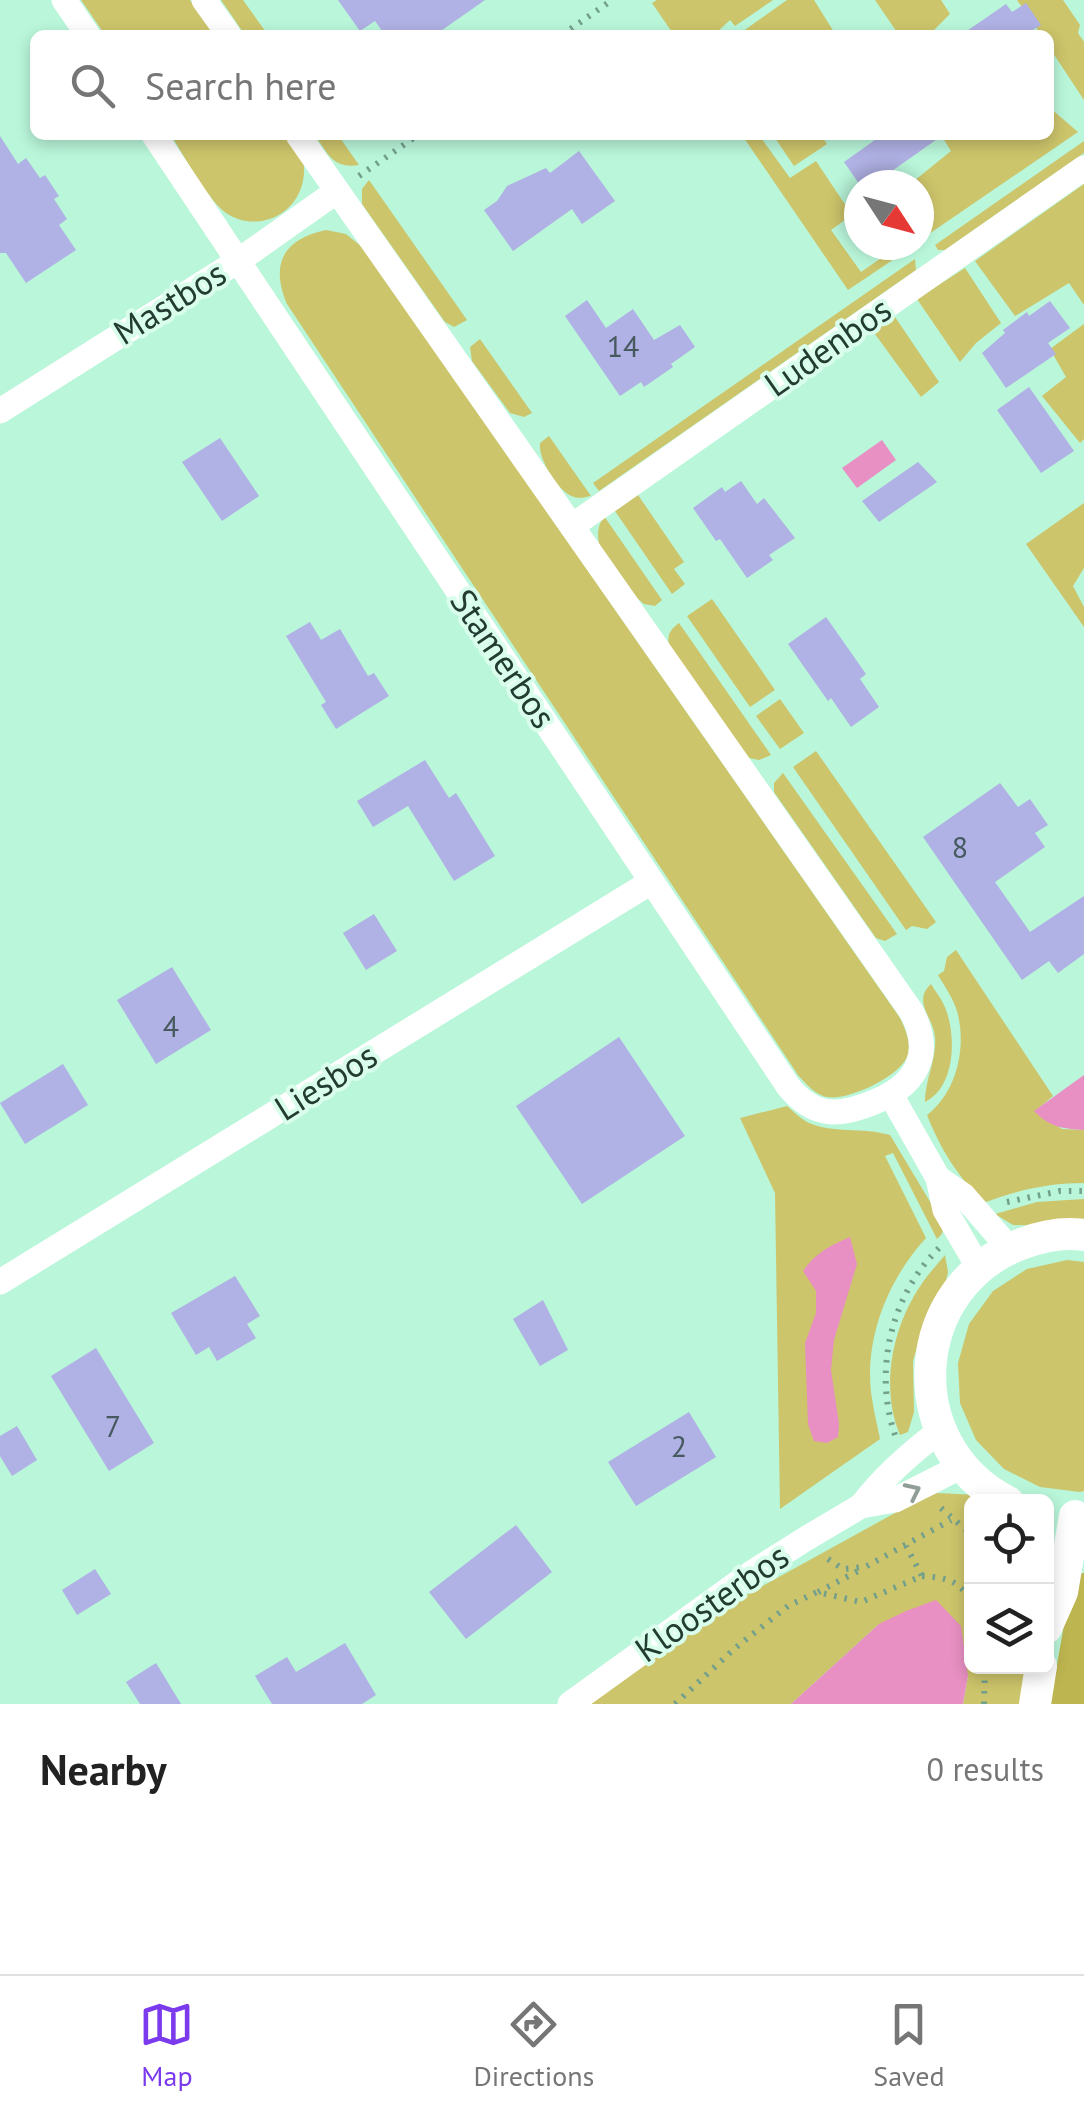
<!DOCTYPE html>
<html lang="en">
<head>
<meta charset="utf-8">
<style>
  :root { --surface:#fff; --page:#f2f2f2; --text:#222; --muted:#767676; --line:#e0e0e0; --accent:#7c3aed }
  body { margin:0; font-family:"PT Sans",sans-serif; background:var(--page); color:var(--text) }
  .controls { position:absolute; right:30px; bottom:30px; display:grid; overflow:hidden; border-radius:15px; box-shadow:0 5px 15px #0003 }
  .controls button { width:90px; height:90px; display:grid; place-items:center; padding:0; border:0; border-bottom:2px solid var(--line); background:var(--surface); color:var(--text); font:50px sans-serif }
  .compass { position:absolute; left:844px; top:170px; width:90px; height:90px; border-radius:50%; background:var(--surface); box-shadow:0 5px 15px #0003; rotate:126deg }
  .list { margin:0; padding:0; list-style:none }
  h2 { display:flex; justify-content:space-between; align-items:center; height:130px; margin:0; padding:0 40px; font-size:42px }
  h2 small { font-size:32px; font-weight:400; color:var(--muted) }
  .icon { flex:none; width:55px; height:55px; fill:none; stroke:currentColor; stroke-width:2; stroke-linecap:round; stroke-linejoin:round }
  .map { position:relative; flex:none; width:1084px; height:1704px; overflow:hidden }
  .search { position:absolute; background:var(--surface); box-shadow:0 5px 15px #0003; left:30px; right:30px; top:30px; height:110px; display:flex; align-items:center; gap:25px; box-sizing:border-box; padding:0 35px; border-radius:15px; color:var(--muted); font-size:38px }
  .sheet { height:270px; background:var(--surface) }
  nav { display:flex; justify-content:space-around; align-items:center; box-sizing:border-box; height:140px; border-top:2px solid var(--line); background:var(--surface); font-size:28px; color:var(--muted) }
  nav a { display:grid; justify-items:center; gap:5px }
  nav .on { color:var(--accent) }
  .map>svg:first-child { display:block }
  .green { fill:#cdc56b }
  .forest { fill:#bdb54f }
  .water { fill:#e890c3 }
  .building { fill:#b0b1e4 }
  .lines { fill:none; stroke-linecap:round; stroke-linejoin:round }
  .path { stroke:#73a08c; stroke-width:6; stroke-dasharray:2.5 8; stroke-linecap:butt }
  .minor { stroke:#fff; stroke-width:25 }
  .tertiary { stroke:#fff; stroke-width:32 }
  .oneway { stroke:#919e98 }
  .labels { text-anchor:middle; stroke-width:8; stroke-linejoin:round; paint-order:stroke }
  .number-label { font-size:30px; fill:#46595e }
  .street-label { font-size:35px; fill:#233c31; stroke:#dafeec }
</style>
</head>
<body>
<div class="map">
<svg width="1084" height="1704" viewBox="0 0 1084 1704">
  <rect width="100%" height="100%" fill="#b9f6da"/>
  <g class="green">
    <polygon points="81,0 190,0 214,35 105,35"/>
    <polygon points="221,0 243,0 268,35 245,35"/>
    <polygon points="657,0 773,0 735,26 730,20 714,35 674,35 652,3"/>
    <polygon points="787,0 814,0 834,32 830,35 744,35 742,32"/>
    <polygon points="875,0 941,0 950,14 933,31 936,35 899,35"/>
    <polygon points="1017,0 1063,0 1080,25 1078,33 1084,42 1084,100 1049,47 1049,35 1041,35"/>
    <polygon points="1049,107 1078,132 923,238 919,231 931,222 919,206 919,185 909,185 951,151 941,135 1049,135"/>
    <path d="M 171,135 L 284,135 C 290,143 300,152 303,161 C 305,168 304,178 302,185 C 293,218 254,232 226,213 C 207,199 184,156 171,135 Z"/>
    <path d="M 315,135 L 338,135 L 359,165 C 333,169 328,154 315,135 Z"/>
    <polygon points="742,135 759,135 790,178 816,161 852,215 831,230 861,272 900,245 903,245 906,251 848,290"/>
    <polygon points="773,135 821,135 827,144 794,166"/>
    <polygon points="1084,141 1084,153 945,250 938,250 935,245"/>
    <polygon points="369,180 467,320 454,327 445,322 362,204 362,189"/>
    <polygon points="1084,184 1084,305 1069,283 1015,316 975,261"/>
    <path d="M 326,230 L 346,234 L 362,247 L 900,1018 C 906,1031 912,1043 907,1057 C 899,1077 843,1104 823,1096 C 813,1092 805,1083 798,1075 L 287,304 C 270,264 283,239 326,230 Z"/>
    <polygon points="915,259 916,270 599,491 593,483"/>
    <polygon points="965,268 1001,323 976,343 960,362 917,299"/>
    <polygon points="895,317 939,382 921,397 872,330"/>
    <polygon points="1084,324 1084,439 1080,443 1042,396 1066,377 1050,349"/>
    <polygon points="480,339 532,413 524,417 510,413 472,361 470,347"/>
    <path d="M 549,436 L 591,496 C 584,497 581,499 574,497 C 558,492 538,459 540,443 Z"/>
    <polygon points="638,495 684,562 674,569 685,584 672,594 615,511"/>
    <polygon points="1084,503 1084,568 1073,586 1084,607 1084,627 1026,544"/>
    <path d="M 604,516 L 662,600 L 655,606 L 644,604 L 637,598 L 599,544 C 597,532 598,526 604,516 Z"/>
    <polygon points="712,599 775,690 750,707 687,616"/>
    <path d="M 679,623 L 771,755 L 759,760 L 749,758 L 669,646 C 667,634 670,630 679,623 Z"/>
    <polygon points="780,699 804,733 780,749 756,716"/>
    <polygon points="816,751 936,922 927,929 912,926 906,930 793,767"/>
    <polygon points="783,773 897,934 885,941 876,938 774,792 774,783"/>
    <path d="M 956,950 L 1053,1096 L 1035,1111 L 1062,1129 L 1084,1130 L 1084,1183 C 1050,1183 1017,1190 986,1202 C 960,1182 939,1146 927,1115 C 957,1092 967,1047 957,1011 C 953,998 945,987 938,975 L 944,971 L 947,957 Z"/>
    <path d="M 931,984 C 935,991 941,998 944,1005 C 957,1033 956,1087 925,1102 C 925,1079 937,1059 935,1037 C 933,1016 912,1002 931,984 Z"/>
    <path d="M 787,1106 C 793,1111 800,1118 807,1122 C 832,1134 863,1127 890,1135 L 944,1225 L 942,1234 L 937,1239 L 893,1153 L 885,1156 L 926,1238 C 889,1278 865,1336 871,1392 C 873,1408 877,1424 880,1439 L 780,1509 L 775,1193 L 740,1118 Z"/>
    <polygon points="1084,1199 1084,1227 1013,1225 995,1214 1037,1202"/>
    <path d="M 945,1255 L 948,1272 L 945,1285 L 921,1334 L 913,1361 L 914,1412 L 908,1432 L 900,1435 C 880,1388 892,1327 921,1285 C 928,1274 937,1265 945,1255 Z"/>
    <polygon points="1067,1260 1084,1262 1084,1491 1080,1492 1040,1487 1004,1469 976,1440 960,1403 958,1363 969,1324 993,1291 1027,1269"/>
    <polygon points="937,1493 978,1495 987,1501 972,1502 972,1666 1026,1667 1022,1704 963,1704 968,1676 879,1624 791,1704 587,1704 715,1612 915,1502"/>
  </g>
  <polygon class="forest" points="1084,1573 1084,1704 1050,1704 1073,1574"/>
  <g class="water">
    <polygon points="882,440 896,460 857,488 842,468"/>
    <path d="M 1084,1075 L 1084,1130 C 1063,1129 1049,1127 1034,1111 Z"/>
    <path d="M 850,1237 L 857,1264 L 834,1340 L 831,1370 L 839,1424 L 838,1437 L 827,1443 L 814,1441 L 808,1424 L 805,1343 L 816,1313 L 816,1291 L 803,1271 C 815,1253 831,1245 850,1237 Z"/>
    <polygon points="936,1600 961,1626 968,1676 963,1704 791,1704 879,1624 906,1611"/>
  </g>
  <g class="building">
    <polygon points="338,0 485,0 435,35 385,35 375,21 360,31"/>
    <polygon points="1026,3 1041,25 1028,33 1029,35 961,35 1006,4 1012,12"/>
    <polygon points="882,135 943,135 872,185 860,185 844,162"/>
    <polygon points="0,136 18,164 26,158 40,178 45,175 59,196 54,199 67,219 59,225 76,250 26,283 6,253 0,253"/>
    <polygon points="579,151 615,201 582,224 572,209 513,251 484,210 497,201 507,186 546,168 550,173"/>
    <polygon points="587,300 606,328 633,309 654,340 680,325 695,347 671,364 673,367 644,387 641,382 620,396 565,316"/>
    <polygon points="1050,301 1070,328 1048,343 1056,354 1006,388 982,353 1005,333 1003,330 1027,312 1029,316"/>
    <polygon points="1029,387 1074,451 1041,473 997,410"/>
    <polygon points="220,438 259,496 222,521 182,462"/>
    <polygon points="918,462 937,482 879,522 862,501"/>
    <polygon points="741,481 757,504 764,498 795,538 769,555 773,560 747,578 720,539 716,541 693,508 722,487 725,492"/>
    <polygon points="826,617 866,674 860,679 879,707 851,727 831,698 828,701 788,644"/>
    <polygon points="310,622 321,640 340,629 368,676 374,673 389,696 336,729 321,705 326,702 286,636"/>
    <polygon points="425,760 449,798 456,793 495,856 454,881 408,806 373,827 357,801"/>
    <polygon points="1000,783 1018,807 1030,799 1048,825 1035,833 1045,847 995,882 1030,932 1084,896 1084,954 1058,973 1049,961 1022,980 923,837"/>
    <polygon points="374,914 397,951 366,970 343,933"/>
    <polygon points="172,967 211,1030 156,1064 117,1000"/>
    <polygon points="619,1037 685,1136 582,1204 516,1106"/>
    <polygon points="63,1064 88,1105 25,1144 0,1103"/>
    <polygon points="235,1276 260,1316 247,1324 256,1338 217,1361 209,1347 196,1355 171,1313"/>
    <polygon points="543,1300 568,1350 540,1366 513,1319"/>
    <polygon points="96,1348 154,1443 109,1471 51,1376"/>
    <polygon points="689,1412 716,1457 636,1506 608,1462"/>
    <polygon points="17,1426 37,1460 12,1476 0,1456 0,1436"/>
    <polygon points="516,1525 552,1572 466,1639 429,1592"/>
    <polygon points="95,1569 111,1594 77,1615 62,1590"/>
    <polygon points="345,1643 376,1695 362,1704 272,1704 255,1676 287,1657 296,1672"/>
    <polygon points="156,1663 181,1704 140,1704 126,1682"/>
  </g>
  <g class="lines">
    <g class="path">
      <polyline points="562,35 612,0"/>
      <polyline points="359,176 418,135"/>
      <polyline points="1007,1202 1060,1191 1084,1191"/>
      <path d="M 895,1435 C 873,1371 891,1295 939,1248"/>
      <polyline points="941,1508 972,1535"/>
      <polyline points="828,1559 843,1569 865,1567 951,1520"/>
      <path d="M 922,1576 C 948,1578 959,1580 972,1603"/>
      <polyline points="818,1592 860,1570"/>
      <polyline points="675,1704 734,1649 788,1606 817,1592 861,1602 922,1576 906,1546"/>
      <polyline points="984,1704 985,1666"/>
    </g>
    <g class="minor">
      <polyline points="64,0 88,35"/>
      <polyline points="204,0 229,35"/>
      <path d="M 154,135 L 788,1086 C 815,1120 843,1116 879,1100 C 919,1082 933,1051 911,1011 L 298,135"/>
      <polyline points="0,411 238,261 337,191"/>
      <polyline points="572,526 1084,168"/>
      <polyline points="891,1095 938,1178 945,1210 979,1268"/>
      <polyline points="938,1178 963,1195 1009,1248"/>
      <polyline points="0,1282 651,882"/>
      <path d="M 861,1506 C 884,1476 910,1453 941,1430"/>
      <polyline points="570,1704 753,1572 807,1538 861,1506 895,1500 962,1466"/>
    </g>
    <g class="tertiary">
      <path d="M 1008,1502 C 897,1446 907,1284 1024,1243 C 1043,1236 1064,1232 1084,1235"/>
      <polyline points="1046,1628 1062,1592 1075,1516"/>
      <polyline points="1035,1704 1041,1666"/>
    </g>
  </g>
  <defs><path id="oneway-chevron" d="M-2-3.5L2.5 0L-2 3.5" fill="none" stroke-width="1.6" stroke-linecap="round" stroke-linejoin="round" transform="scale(2.5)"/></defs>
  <use class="oneway" href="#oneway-chevron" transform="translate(913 1491) rotate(-26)"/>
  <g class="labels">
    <g class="number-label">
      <text x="623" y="357">14</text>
      <text x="960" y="858">8</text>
      <text x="171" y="1037">4</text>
      <text x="113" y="1437">7</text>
      <text x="679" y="1457">2</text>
    </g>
    <g class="street-label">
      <text transform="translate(170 303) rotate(-32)" y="12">Mastbos</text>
      <text transform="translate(828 347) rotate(-35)" y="12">Ludenbos</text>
      <text transform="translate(503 659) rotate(56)" y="12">Stamerbos</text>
      <text transform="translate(326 1082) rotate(-32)" y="12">Liesbos</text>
      <text transform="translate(712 1603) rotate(-35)" y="12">Kloosterbos</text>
    </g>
  </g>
</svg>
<div class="controls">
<button><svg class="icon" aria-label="locate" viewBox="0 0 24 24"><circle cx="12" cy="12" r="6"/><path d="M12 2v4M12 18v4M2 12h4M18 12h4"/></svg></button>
<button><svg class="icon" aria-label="layers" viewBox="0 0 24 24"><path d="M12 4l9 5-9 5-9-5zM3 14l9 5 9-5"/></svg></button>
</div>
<svg class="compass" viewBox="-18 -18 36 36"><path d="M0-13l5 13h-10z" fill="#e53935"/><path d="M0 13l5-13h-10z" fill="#767676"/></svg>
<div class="search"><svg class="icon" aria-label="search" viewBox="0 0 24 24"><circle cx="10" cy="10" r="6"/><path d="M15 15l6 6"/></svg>Search here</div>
</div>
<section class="sheet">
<h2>Nearby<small>0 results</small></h2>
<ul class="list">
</ul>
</section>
<nav>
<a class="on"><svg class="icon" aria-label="map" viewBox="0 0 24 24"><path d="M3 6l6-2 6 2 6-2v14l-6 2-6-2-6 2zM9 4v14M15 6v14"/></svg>Map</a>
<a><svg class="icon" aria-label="directions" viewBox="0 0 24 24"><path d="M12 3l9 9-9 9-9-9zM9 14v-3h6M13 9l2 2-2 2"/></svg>Directions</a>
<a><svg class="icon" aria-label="saved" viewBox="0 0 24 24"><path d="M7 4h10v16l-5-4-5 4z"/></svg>Saved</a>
</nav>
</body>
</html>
